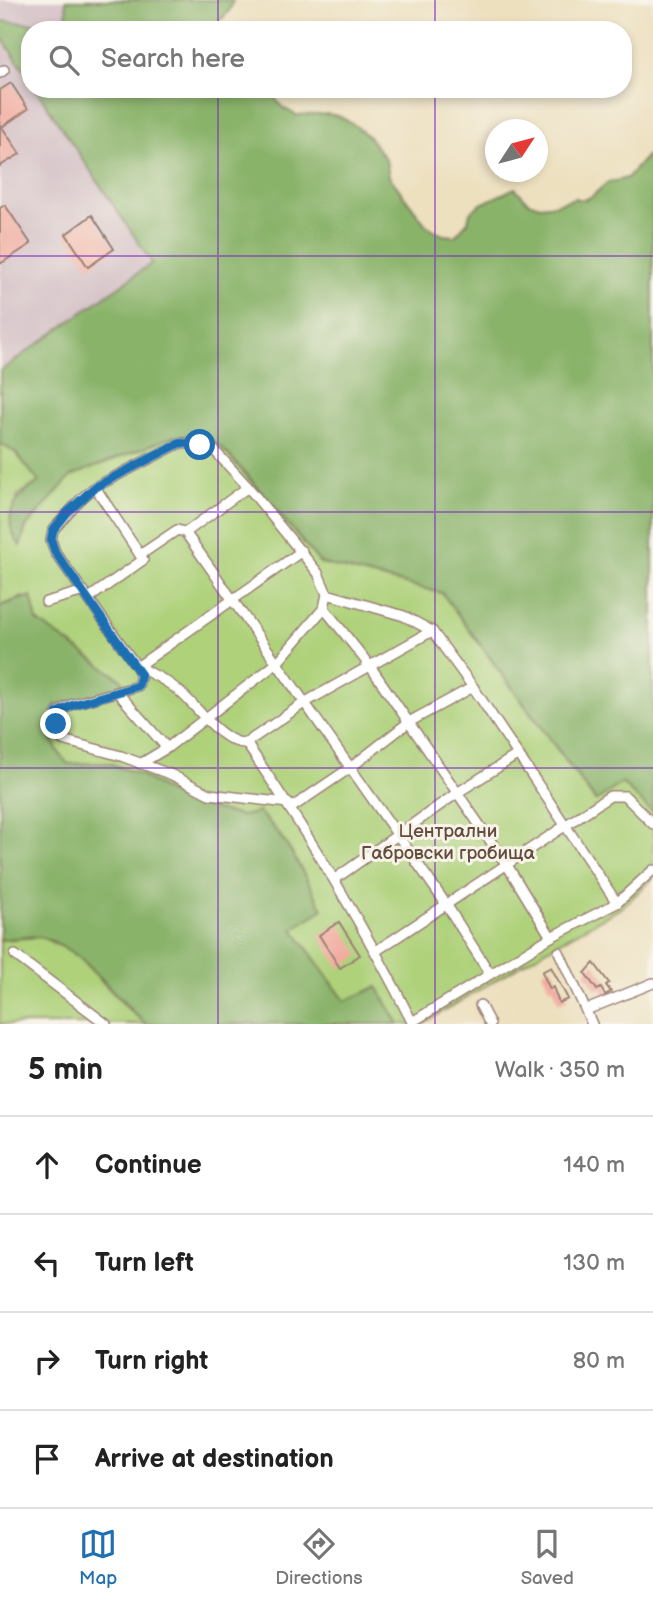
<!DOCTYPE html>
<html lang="en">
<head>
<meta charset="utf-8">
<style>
  :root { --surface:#fff; --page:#f2f2f2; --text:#222; --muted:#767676; --line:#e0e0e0; --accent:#1f6fb2 }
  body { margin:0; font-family:"Balsamiq Sans",sans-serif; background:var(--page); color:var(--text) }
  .compass { position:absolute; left:485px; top:119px; width:63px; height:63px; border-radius:50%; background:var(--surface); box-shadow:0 4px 10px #0003; rotate:54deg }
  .stop { position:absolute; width:21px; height:21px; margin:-16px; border:5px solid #1f6fb2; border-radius:50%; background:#fff }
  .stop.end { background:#1f6fb2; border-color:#fff; box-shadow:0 2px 7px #0008 }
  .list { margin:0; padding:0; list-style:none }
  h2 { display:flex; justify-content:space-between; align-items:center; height:91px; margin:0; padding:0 28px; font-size:30px }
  h2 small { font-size:23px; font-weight:400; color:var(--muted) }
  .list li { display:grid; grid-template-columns:46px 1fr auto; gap:21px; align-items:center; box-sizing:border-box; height:98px; padding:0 28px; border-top:2px solid var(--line) }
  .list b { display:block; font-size:26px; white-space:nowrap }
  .list em { font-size:23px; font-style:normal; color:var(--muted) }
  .icon { flex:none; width:38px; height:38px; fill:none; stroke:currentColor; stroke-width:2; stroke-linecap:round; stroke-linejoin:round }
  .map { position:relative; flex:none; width:653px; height:1024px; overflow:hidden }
  .search { position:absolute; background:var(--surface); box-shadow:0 4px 10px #0003; left:21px; right:21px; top:21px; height:77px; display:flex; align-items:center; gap:18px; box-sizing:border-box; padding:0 24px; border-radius:28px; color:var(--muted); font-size:26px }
  .sheet { height:483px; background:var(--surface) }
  nav { display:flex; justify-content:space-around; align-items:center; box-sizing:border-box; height:98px; border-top:2px solid var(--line); background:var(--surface); font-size:19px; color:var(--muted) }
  nav a { display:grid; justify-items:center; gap:4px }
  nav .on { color:var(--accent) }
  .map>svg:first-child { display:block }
  .industrial { fill:#d2bdc5 }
  .green { fill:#aed17a; stroke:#7c7852; stroke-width:2 }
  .forest { fill:#8ab36a; stroke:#6a694a; stroke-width:2 }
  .building { fill:#f2aca0 }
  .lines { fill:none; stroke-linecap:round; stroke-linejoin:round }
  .minor-casing { stroke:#9c8075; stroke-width:12 }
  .minor { stroke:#fff; stroke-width:9 }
  .route { stroke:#1f6fb2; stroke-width:9 }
  .grid { fill:none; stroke:#7b2cbf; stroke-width:2; stroke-opacity:0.55 }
  .labels { text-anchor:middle; stroke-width:6; stroke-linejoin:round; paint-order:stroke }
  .park-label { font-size:19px; fill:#634c3f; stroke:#f7f3e8 }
</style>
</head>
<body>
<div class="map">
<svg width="653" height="1024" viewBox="0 0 653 1024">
  <rect width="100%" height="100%" fill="#f7f3e8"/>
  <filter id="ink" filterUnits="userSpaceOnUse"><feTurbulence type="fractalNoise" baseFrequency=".0143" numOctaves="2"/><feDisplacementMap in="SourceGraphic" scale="14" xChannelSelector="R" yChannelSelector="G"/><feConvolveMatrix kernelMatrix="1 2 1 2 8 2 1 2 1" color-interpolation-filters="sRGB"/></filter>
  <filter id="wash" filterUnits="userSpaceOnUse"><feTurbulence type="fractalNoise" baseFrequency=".00686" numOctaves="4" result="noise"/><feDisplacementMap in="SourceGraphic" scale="28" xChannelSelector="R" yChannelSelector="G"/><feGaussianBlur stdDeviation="1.57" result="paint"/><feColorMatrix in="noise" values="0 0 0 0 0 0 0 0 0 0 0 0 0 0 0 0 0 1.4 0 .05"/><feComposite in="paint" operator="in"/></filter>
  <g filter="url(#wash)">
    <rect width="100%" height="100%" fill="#ede0bf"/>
    <g class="industrial">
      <polygon points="0,0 66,0 67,26 0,21"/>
      <polygon points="0,35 30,79 30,89 36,89 152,264 0,371"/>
    </g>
    <g class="green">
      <path d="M 174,436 L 205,436 L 222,448 L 320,562 L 442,593 L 595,801 L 622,783 L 653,813 L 653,878 L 621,908 L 559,942 L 422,1024 L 399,1024 L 377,987 L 345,1001 L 293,929 L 323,909 C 304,877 287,835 258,812 L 243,816 L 215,810 L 174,796 L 141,775 L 109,763 L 68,764 C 48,743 51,732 55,705 L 123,690 L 122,680 L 37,621 L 23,597 L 0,606 L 0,443 L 16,453 L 39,482 L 17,496 L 21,545 L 26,527 L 71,476 Z"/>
      <polygon points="41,937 75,953 128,1009 146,1024 0,1024 0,940"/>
    </g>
    <g class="forest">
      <path d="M 66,0 L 233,0 C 230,18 216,22 202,30 L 30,30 L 30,79 L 0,35 L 0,21 L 67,26 Z"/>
      <path d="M 36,89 L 268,89 L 283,108 L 296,115 L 327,114 L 339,116 L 356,126 L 370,138 L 386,160 L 389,176 L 426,225 L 443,235 L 455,236 L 468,222 L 470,212 L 481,204 L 515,188 L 528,202 L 540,206 L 556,204 L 575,198 L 583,200 L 591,197 L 607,183 L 627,178 L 653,149 L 653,813 L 622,783 L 596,801 L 442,593 L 320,563 L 248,476 L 222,448 L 205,436 L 174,436 L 71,476 L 26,527 L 20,546 C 0,518 13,499 39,482 L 16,453 L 0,443 L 0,371 L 152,263 Z"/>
      <path d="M 31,596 L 37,621 L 122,680 L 123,690 L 55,705 C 51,733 48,743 68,764 L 108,763 L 141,775 L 174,796 L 215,810 L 243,816 L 258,812 C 287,836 304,877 323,909 L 293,929 L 345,1001 L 377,987 L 399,1024 L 146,1024 C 112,996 86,950 43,938 C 31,934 13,939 0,940 L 0,606 Z"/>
    </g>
    <g id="blocks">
      <g class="building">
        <polygon points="11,83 28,109 2,127 20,154 0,166 0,90"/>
        <polygon points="5,205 31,244 0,264 0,208"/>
        <polygon points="92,215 114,249 88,267 66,234"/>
        <polygon points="339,922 360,955 340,968 319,935"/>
        <polygon points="594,963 609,983 606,985 611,992 605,995 601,988 597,990 585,973"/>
        <polygon points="551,967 568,999 559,1003 553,987 550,989 542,972"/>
      </g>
    </g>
  </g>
  <g filter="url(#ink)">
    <use href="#blocks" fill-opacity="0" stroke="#9c8075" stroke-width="2"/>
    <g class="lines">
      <defs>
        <g id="minor">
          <polyline points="0,73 4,70"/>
          <polyline points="95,487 140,555"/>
          <path d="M 248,487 L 214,450 L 200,445 L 180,443 L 95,487 L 82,498 L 53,530 L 51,540 L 55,552 L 137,667 C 152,673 167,681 179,691 C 197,706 223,745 246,743 C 308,833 364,926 413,1024"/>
          <polyline points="185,532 446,904 490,974"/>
          <polyline points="327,594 404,616 432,631 473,687 617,903"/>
          <polyline points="89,598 143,560 140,555 177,530 185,532 189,530 248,487 318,573 327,594 324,608 277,663 167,748 140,764"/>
          <polyline points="46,602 84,591"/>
          <polyline points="324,608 370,666 507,865 551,937"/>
          <polyline points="118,693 167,748"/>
          <polyline points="246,743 304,703 432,631"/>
          <polyline points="288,803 209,794 172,775 121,756 63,740 56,724 57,713 73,704 138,686 141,675 137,667 302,551"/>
          <polyline points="291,808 350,768 409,722 473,687"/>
          <polyline points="335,879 457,793 517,755"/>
          <polyline points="376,951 610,796 625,796 653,824"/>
          <polyline points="559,952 592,1024"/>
          <polyline points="15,955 106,1024"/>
          <polyline points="480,1005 490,1024"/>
          <polyline points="586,1010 653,983"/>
          <polyline points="412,1022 551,937 617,903 653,870"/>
        </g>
      </defs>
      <use href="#minor" class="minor-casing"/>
      <use href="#minor" class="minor"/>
    </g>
  </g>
  <g class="lines" filter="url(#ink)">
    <polyline class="route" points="56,724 57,713 73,705 138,686 141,675 55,552 51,540 53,530 67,513 95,487 180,443 200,445"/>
  </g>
  <path class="grid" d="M 218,0 L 218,30M 435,0 L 435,30M 218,89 L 218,1024M 435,89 L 435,1024M 0,256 L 653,256M 0,512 L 653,512M 0,768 L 653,768"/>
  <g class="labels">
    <g class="park-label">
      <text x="448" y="837">Централни<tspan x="448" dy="22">Габровски гробища</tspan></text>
    </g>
  </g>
</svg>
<svg class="compass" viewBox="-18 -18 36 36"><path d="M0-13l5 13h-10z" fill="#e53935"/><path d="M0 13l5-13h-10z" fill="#767676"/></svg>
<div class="stop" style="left:200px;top:445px"></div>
<div class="stop end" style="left:56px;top:724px"></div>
<div class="search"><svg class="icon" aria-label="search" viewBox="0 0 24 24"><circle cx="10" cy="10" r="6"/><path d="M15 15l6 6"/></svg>Search here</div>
</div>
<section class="sheet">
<h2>5 min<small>Walk · 350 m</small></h2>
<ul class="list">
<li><svg class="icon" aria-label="ahead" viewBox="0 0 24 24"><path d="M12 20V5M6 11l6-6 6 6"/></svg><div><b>Continue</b></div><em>140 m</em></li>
<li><svg class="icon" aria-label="left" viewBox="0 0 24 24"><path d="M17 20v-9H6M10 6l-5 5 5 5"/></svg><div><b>Turn left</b></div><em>130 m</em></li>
<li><svg class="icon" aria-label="right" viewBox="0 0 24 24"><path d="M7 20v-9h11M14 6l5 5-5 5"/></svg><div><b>Turn right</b></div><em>80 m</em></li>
<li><svg class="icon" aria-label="arrive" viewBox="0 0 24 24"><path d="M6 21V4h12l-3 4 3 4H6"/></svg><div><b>Arrive at destination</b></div></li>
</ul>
</section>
<nav>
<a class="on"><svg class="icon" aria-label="map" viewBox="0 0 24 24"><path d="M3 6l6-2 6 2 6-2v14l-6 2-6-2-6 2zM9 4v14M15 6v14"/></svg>Map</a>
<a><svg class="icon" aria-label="directions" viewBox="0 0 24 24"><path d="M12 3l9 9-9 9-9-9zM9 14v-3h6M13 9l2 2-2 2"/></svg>Directions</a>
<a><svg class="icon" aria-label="saved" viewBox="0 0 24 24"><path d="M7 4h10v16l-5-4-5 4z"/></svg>Saved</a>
</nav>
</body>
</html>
